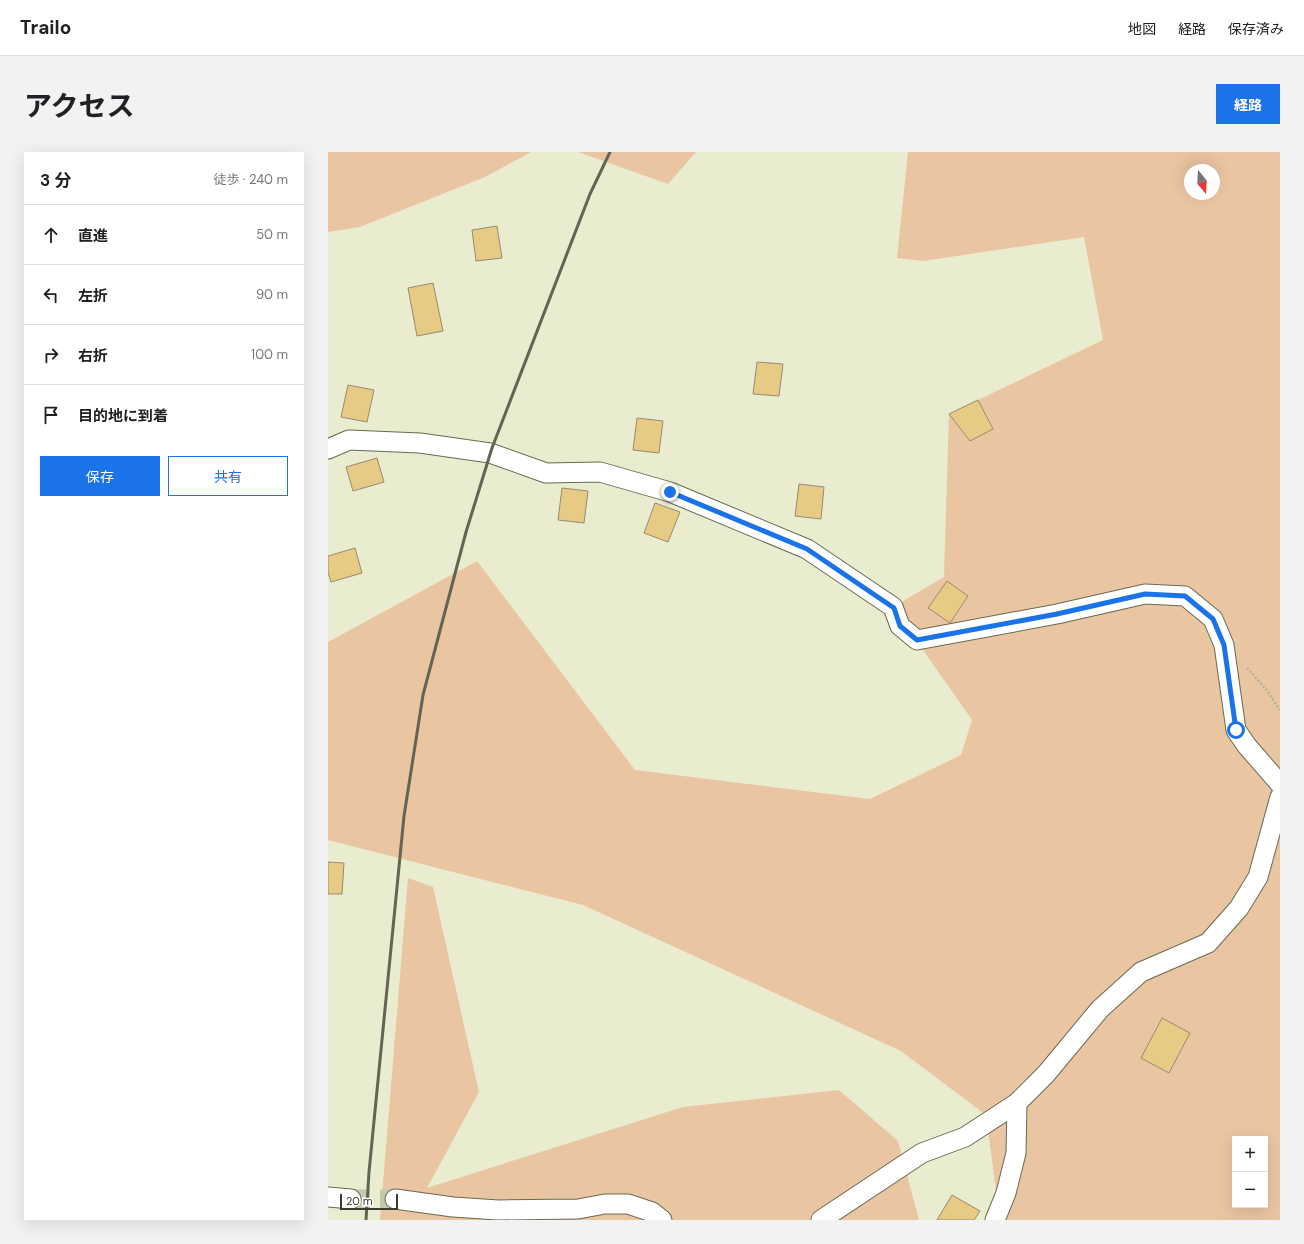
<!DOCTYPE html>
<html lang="ja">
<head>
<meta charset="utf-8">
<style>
  :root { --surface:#fff; --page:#f2f2f2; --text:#202124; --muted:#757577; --line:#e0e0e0; --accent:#1a73e8 }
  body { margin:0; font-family:"DM Sans","Noto Sans JP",sans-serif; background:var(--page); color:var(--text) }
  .controls { position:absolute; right:12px; bottom:12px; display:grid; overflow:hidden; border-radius:0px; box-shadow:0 4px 16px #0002 }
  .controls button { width:36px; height:36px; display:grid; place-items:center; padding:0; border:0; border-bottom:1px solid var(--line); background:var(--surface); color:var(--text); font:20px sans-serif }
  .compass { position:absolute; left:856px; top:12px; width:36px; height:36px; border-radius:50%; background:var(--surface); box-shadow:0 4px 16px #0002; rotate:162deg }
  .scale { position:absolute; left:12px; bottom:10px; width:58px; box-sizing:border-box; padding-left:4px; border:2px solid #3b3c30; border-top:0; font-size:11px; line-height:14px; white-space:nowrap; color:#3b3c30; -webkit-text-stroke:3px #fff; paint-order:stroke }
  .stop { position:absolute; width:12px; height:12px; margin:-9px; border:3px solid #1a73e8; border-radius:50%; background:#fff }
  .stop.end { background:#1a73e8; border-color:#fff; box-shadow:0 1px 4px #0008 }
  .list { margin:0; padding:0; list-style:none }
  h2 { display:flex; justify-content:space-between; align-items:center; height:52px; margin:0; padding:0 16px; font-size:17px }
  h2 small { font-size:13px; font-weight:400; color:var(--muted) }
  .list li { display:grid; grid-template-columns:26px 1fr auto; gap:12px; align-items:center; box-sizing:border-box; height:60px; padding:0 16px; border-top:1px solid var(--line) }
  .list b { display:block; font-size:15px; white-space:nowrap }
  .list em { font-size:13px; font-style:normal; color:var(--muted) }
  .actions { display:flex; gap:8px; padding:12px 16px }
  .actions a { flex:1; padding:9px 0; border:1px solid var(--accent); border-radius:0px; text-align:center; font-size:14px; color:var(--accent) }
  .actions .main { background:var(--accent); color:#fff }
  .icon { flex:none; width:22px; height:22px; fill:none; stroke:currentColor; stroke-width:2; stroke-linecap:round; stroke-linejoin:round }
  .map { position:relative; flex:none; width:952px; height:1068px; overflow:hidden; border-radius:0px }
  header { display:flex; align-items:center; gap:24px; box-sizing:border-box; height:56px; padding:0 20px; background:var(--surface); border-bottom:1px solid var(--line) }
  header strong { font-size:19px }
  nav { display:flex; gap:22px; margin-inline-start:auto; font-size:14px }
  .intro { display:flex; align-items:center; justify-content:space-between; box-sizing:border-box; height:96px; padding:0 24px }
  h1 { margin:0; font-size:28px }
  .button { padding:10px 18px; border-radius:0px; background:var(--accent); color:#fff; font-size:14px; font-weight:700 }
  main { display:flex; gap:24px; padding:0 24px }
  aside { flex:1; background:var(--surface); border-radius:0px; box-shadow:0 4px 16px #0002 }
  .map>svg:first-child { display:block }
  .green { fill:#eac5a2; fill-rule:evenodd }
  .building { fill:#e7ca84; stroke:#968b71 }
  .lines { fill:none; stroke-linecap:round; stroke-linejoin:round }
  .street-tunnel { stroke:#c6c9ae; stroke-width:19; stroke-dasharray:19 10; stroke-linecap:butt }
  .street-casing { stroke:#686a50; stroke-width:21 }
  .path { stroke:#b0b39b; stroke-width:2.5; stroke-dasharray:2 2; stroke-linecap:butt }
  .street { stroke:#fff; stroke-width:19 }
  .rail { stroke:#626454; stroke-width:3 }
  .route { stroke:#1a73e8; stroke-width:5 }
</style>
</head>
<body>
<header>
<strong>Trailo</strong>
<nav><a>地図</a><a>経路</a><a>保存済み</a></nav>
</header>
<div class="intro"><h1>アクセス</h1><a class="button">経路</a></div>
<main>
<aside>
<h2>3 分<small>徒歩 · 240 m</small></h2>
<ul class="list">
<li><svg class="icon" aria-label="ahead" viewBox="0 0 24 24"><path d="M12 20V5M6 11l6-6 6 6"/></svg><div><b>直進</b></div><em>50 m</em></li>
<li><svg class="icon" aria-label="left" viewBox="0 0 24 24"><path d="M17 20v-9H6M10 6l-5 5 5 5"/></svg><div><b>左折</b></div><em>90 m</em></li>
<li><svg class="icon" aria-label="right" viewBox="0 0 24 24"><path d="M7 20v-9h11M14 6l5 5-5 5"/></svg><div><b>右折</b></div><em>100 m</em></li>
<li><svg class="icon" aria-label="arrive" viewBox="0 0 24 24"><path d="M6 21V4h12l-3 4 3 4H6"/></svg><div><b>目的地に到着</b></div></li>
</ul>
<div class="actions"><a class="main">保存</a><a>共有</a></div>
</aside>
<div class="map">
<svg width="952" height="1068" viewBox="0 0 952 1068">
  <rect width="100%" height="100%" fill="#e9ecce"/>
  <g class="green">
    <polygon points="0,0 203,0 157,25 32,75 0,80"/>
    <polygon points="250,0 368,0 340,32"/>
    <path d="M 580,0 L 952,0 L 952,1068 L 660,1068 L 668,1039 L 658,963 L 573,899 L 255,753 L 0,688 L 0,490 L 149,409 L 307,618 L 542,647 L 633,603 L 644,568 L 565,455 L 616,425 L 621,262 L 775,188 L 756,85 L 595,109 L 569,106 ZM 862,18 L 886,18 L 886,42 L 862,42 ZM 907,987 L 937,987 L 937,1053 L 907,1053 Z"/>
    <polygon points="80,726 105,735 151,940 99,1036 355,955 511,938 570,989 591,1068 52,1068"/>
  </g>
  <g class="building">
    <polygon points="169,74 174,106 148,109 144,78"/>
    <polygon points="105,131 115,179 89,184 80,136"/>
    <polygon points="429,210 455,212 451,244 425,242"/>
    <polygon points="20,233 46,238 39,270 13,265"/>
    <polygon points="650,248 665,277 642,289 621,262"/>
    <polygon points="309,266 335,269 331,301 305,298"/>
    <polygon points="49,306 56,330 25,339 18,315"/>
    <polygon points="471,332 496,335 493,367 467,364"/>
    <polygon points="234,336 260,339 256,371 230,368"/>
    <polygon points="327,351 352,360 340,390 316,381"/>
    <polygon points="27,396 34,421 3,430 0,420 0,404"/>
    <polygon points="619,429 640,444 622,471 600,456"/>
    <polygon points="0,710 16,711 14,742 0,742"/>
    <polygon points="834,866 862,881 841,921 813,906"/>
    <polygon points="624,1043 652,1059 646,1068 609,1068"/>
  </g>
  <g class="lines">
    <polyline class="street-tunnel" points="23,1047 67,1047"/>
    <defs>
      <g id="street">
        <polyline points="0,297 21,288 92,291 162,301 218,321 272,320 342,340 479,397 565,455 572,474 589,488 729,462 817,442 857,444 885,467 896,493 908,578 919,594 952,632"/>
        <polyline points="0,1045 23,1047"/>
        <polyline points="67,1047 125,1055 170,1058 250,1057 277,1052 300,1052 324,1060 334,1068"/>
        <polyline points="493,1068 594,1001 637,985 689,951 718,922 772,857 813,820 880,791 911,756 930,725 952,645"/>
        <polyline points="667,1068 678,1041 688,1001 689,951"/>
      </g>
    </defs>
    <use href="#street" class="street-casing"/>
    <polyline class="path" points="919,516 937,536 952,558"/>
    <use href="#street" class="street"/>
    <polyline class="rail" points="38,1068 41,1020 76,664 95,543 138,380 164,296 262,42 282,0"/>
  </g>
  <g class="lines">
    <polyline class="route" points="342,340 479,397 566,456 572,474 589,488 729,462 817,442 857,444 885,467 896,493 908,578"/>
  </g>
</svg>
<div class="controls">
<button>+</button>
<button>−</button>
</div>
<svg class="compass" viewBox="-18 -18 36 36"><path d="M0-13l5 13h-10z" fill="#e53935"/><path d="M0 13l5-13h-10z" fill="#757577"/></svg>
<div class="scale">20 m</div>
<div class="stop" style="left:908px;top:578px"></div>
<div class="stop end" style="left:342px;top:340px"></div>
</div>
</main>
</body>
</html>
